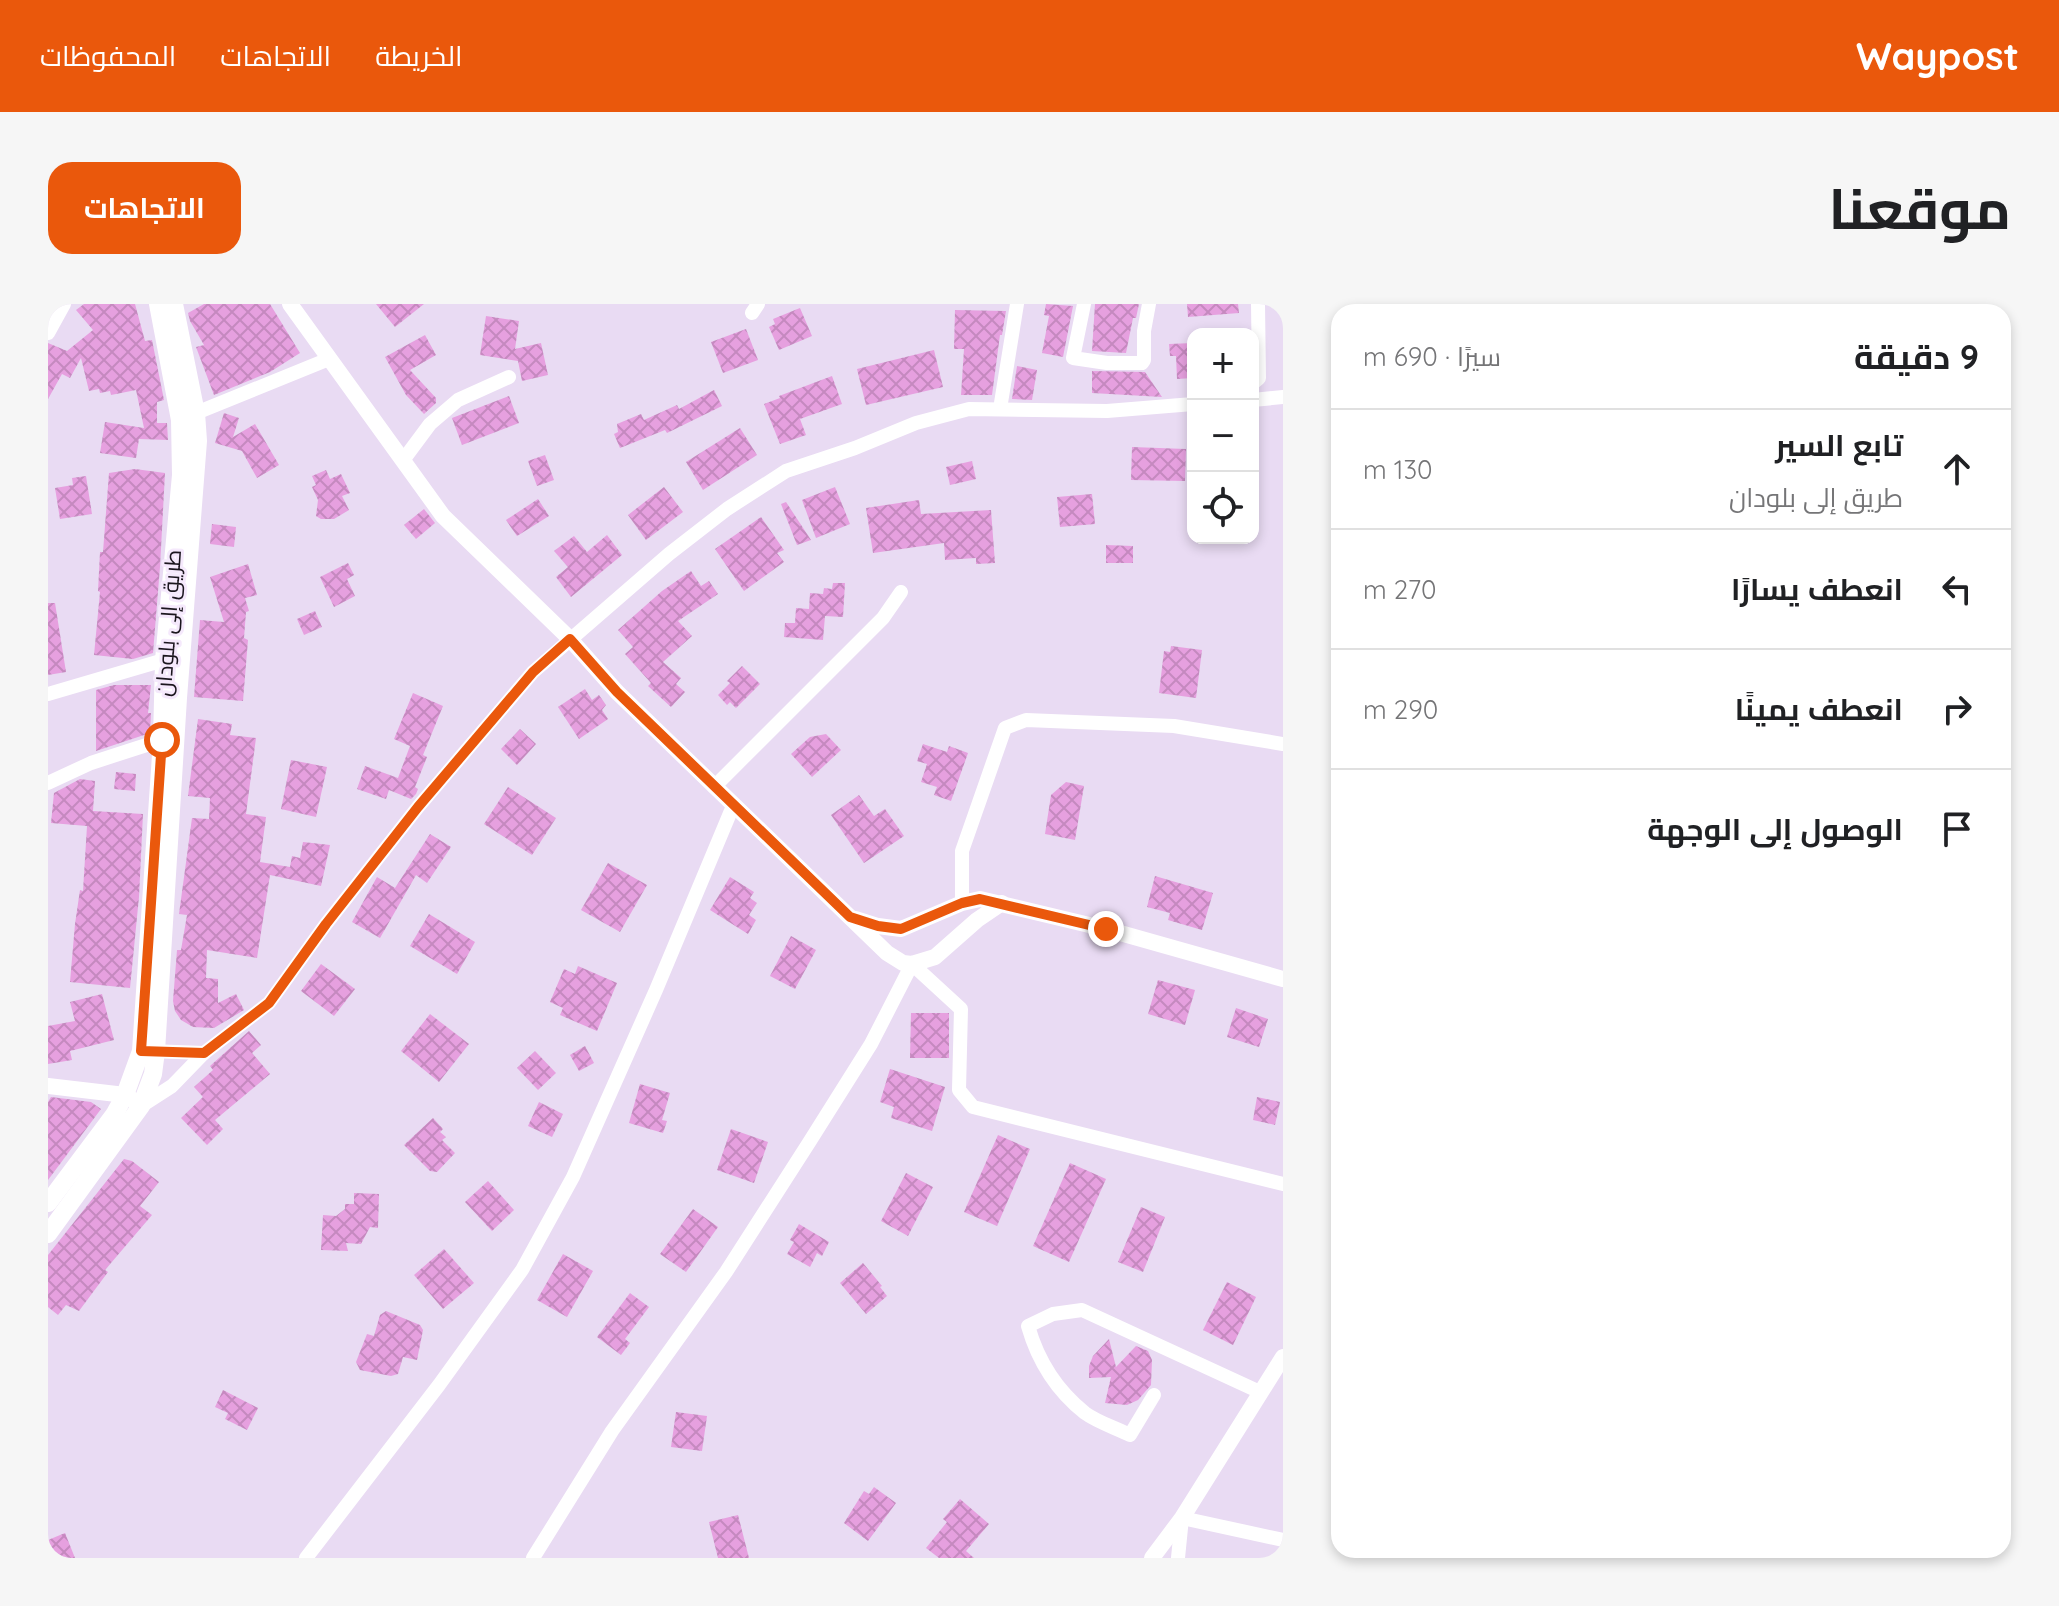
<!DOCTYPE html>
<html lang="ar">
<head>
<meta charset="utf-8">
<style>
  :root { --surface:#fff; --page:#f6f6f6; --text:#202124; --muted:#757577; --line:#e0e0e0; --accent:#ea580c }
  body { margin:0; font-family:Quicksand,Cairo,sans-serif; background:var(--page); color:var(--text); direction:rtl }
  .controls { position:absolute; right:24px; top:24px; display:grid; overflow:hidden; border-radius:16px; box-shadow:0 4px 12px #0003 }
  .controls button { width:72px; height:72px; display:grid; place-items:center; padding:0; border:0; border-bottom:2px solid var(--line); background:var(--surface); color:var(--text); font:40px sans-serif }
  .stop { position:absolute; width:24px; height:24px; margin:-18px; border:6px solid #ea580c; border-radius:50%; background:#fff }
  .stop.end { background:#ea580c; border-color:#fff; box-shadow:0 2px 8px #0008 }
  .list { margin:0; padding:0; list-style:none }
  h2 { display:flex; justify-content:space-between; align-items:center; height:104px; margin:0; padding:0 32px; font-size:34px }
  h2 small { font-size:26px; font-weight:400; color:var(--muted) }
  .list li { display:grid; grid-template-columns:52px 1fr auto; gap:24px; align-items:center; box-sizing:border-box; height:120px; padding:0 32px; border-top:2px solid var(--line) }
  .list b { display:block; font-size:30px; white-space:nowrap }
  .list p { margin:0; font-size:26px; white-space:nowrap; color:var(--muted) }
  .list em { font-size:26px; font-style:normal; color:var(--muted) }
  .icon { flex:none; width:44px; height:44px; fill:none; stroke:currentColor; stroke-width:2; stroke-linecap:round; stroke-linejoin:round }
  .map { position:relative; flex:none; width:1235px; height:1254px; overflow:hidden; direction:ltr; border-radius:24px }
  header { display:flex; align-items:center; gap:48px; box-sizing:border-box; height:112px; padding:0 40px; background:var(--accent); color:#fff }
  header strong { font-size:38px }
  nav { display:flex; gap:44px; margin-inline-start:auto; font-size:28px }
  .intro { display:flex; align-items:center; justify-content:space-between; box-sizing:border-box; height:192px; padding:0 48px }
  h1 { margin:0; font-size:56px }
  .button { padding:20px 36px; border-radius:24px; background:var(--accent); color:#fff; font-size:28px; font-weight:700 }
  main { display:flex; gap:48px; padding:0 48px }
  aside { flex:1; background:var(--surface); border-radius:24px; box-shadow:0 4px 12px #0003 }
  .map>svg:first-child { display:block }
  .building { fill:url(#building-cross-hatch) }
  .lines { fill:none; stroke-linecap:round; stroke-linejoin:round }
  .minor { stroke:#fff; stroke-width:14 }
  .tertiary { stroke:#fff; stroke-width:16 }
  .secondary { stroke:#fff; stroke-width:18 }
  .route { stroke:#ea580c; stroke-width:10 }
  .labels { text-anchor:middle; stroke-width:6; stroke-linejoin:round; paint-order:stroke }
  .street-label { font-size:22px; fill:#1b161e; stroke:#f5e9fc }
</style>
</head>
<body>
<header>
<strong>Waypost</strong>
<nav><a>الخريطة</a><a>الاتجاهات</a><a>المحفوظات</a></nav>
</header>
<div class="intro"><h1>موقعنا</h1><a class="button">الاتجاهات</a></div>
<main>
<aside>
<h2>9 دقيقة<small>سيرًا · 690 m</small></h2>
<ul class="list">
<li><svg class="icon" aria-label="ahead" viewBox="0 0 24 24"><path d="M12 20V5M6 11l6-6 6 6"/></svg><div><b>تابع السير</b><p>طريق إلى بلودان</p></div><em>130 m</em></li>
<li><svg class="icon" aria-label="left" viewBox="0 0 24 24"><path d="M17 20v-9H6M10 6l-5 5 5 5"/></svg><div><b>انعطف يسارًا</b></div><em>270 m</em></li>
<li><svg class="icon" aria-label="right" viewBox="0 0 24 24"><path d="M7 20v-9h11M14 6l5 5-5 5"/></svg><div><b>انعطف يمينًا</b></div><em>290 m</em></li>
<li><svg class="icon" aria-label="arrive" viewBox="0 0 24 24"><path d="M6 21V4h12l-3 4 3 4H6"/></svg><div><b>الوصول إلى الوجهة</b></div></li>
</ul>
</aside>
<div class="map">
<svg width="1235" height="1254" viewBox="0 0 1235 1254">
  <defs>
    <pattern id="building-cross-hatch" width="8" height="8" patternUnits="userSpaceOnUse" patternTransform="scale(2)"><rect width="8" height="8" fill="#e6a0df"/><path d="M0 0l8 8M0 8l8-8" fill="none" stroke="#c589bf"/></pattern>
  </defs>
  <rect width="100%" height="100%" fill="#e9dbf3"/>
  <g class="building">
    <polygon points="36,0 87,0 97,37 104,36 116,96 109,98 109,119 119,119 120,136 91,135 88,154 52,149 57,118 96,124 88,86 63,91 62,87 52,89 51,85 41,87 33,54 22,74 14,70 0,95 0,39 19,47 45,26 28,6"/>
    <polygon points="156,0 222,0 252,49 222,68 166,91 148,43 156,41 142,17 140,9"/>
    <polygon points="328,0 376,0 347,23"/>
    <polygon points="998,0 1025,2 1015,53 994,49 1001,12 996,11"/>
    <polygon points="1047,0 1091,0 1088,14 1085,14 1078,49 1044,47"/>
    <polygon points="1139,0 1190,0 1191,9 1140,13"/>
    <polygon points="752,4 764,32 731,46 721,23 727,20 725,15"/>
    <polygon points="907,6 958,7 954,31 952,31 944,91 913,91 916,45 906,45"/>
    <polygon points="438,12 471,17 467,45 493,39 500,71 474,77 470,57 432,51"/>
    <polygon points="698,25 710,56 675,69 663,38"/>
    <polygon points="377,31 388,51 362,66 388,94 388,99 376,110 358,91 337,53"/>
    <polygon points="1145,39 1145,74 1129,75 1128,52 1122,52 1121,40"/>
    <polygon points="886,46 895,83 818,101 809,65"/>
    <polygon points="969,62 989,66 984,96 964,95"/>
    <polygon points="1044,67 1097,68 1114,93 1044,89"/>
    <polygon points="784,72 794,100 752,115 758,131 732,140 716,100 732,94 731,92"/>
    <polygon points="666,86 674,102 619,129 617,126 572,144 566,130 570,128 569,120 593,110 596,116 629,101 631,105"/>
    <polygon points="461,92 471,119 414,141 404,114"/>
    <polygon points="176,109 191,114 185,133 207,120 231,161 209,174 194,147 167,139"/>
    <polygon points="692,124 709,151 655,186 638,158"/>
    <polygon points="1084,143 1138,145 1137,177 1083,176"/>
    <polygon points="497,151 506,176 489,182 480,157"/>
    <polygon points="924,157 928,175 902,181 898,163"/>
    <polygon points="87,165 117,169 112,263 105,349 85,355 46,351 52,288 50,287 52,248 55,248 61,169"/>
    <polygon points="278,166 282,175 293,170 302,189 294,192 301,206 286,215 273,215 268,212 270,196 264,183 268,181 264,172"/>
    <polygon points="38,172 44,210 12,215 7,184 25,181 24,174"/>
    <polygon points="616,183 635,208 598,236 580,211"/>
    <polygon points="787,183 802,220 768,234 754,196"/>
    <polygon points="1044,190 1047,220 1012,223 1009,193"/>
    <polygon points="490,195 501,212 469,232 458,216"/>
    <polygon points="871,196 873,210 943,206 947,259 928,260 928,254 897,256 896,239 825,249 818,204"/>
    <polygon points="738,198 763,236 749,241 733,200"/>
    <polygon points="376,205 387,219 368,235 356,221"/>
    <polygon points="713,213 736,246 729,249 736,258 696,287 667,245"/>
    <polygon points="164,220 188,223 186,243 162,240"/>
    <polygon points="559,231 574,251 523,293 508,273 520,263 506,247 526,232 539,248"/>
    <polygon points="1058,241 1085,242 1085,259 1058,259"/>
    <polygon points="300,259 306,271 299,275 307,292 286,303 272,273"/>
    <polygon points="200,260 209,291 197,294 201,307 198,308 196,334 200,336 195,397 146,393 152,316 176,318 162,273"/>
    <polygon points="643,267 653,282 661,277 670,290 630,317 644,332 615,358 633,374 628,380 637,388 623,403 600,382 603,379 577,350 585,343 570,326 614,287"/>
    <polygon points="785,279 797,279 795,313 777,312 775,336 736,333 737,319 747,319 748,304 761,305 762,289 775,290 776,284 784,285"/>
    <polygon points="0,299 7,299 18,368 0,371"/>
    <polygon points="267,307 274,323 256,331 249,315"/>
    <polygon points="1123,342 1154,346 1148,394 1111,389 1116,347 1122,348"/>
    <polygon points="694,362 712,380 688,404 682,398 679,401 670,391 682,379 679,377"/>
    <polygon points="66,381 103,381 100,409 103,409 102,429 48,447 48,386"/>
    <polygon points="537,385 544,396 551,391 558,401 554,406 560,415 531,435 510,403"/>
    <polygon points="365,389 395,402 375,451 379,453 367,483 370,485 368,490 363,495 341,486 338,495 309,485 317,462 350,474 362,442 346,435"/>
    <polygon points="150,415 184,420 182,431 208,434 198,510 218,513 212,558 242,563 244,552 252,554 255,538 282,541 273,582 222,571 209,654 159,646 158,674 170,675 170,699 188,690 196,706 166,724 145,723 133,716 127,707 125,697 129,646 133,646 139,611 131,610 144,514 161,515 162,494 140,492"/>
    <polygon points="472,425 488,440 469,461 453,445"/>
    <polygon points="778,430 793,446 764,473 743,450 762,433"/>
    <polygon points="875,440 899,448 901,442 920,449 903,497 886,491 889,483 873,478 879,460 869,457"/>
    <polygon points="243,456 279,463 268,513 233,505"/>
    <polygon points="68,468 88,470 87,487 66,485"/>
    <polygon points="32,475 47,477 45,507 95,510 91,593 82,684 22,678 27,620 32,586 35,587 39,522 3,519 6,489"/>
    <polygon points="1018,478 1036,482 1027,536 997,530 1003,491"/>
    <polygon points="460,483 508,514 484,551 436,520"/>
    <polygon points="811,491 826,512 837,505 856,532 816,559 783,511"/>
    <polygon points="382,530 403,543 379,579 368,571 332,634 304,618 329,573 347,584"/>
    <polygon points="560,559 599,581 572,628 533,606"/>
    <polygon points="1107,572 1165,589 1154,626 1120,616 1122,609 1099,603"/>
    <polygon points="682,573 706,588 702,594 709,599 701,611 708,616 700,630 662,606"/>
    <polygon points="381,610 427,638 409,670 362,642"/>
    <polygon points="743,632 768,646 747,685 722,672"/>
    <polygon points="273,660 307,685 286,712 253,687"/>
    <polygon points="530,662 569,679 549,727 512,711 515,704 502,698 516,665 527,670"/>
    <polygon points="1110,676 1147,686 1137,721 1100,710"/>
    <polygon points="54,690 66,736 22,747 24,756 0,760 0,722 27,717 22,698"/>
    <polygon points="1188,704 1220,715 1211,743 1179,733"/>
    <polygon points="863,709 901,709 901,754 862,754"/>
    <polygon points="382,710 421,740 391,778 353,747"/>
    <polygon points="201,727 213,741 204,749 222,770 167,816 175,825 159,841 133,814 155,793 146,783 165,766 162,762"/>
    <polygon points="537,742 546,759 531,767 522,751"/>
    <polygon points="487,747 508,769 490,786 469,764"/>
    <polygon points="842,765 897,783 884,827 843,814 846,803 832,798"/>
    <polygon points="592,780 622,789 614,816 619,817 615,829 581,819"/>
    <polygon points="3,793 43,798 53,805 0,876 0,798"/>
    <polygon points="1209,793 1232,798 1227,821 1205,816"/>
    <polygon points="491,798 515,810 504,833 480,822"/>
    <polygon points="385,814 395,825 392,828 398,833 394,836 407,849 389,868 382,867 356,841"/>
    <polygon points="683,825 720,838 706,879 669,866"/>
    <polygon points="950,831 982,845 949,922 916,908"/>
    <polygon points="76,855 84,857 111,878 92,902 104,911 57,966 60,968 31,1007 18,1001 10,1011 0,1003 0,951"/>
    <polygon points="1022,859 1058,875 1021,958 985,942"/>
    <polygon points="858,869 885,883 860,932 833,917"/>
    <polygon points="440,877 466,906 444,927 417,898"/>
    <polygon points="306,889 331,890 330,924 322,923 313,940 298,939 300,947 273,946 275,911 288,912 297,905 297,900 306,900"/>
    <polygon points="1093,903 1117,913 1095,968 1070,958"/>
    <polygon points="645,905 670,923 638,968 612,950"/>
    <polygon points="751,920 781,938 774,952 769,949 762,963 739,950 746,938 742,936"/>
    <polygon points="396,945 426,979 395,1005 366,971"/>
    <polygon points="515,950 545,967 519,1013 489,996"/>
    <polygon points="815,959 834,982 832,983 839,992 818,1010 792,979"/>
    <polygon points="1179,978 1208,993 1185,1041 1155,1026"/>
    <polygon points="582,989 601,1003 577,1035 582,1039 573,1051 549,1033"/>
    <polygon points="338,1007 372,1021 375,1026 369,1056 355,1053 350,1070 343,1072 312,1066 308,1058 319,1030 326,1032 332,1011"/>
    <polygon points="1061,1035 1068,1063 1088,1042 1100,1047 1104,1056 1103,1081 1090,1096 1079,1101 1057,1099 1063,1073 1041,1074 1041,1062 1045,1052"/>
    <polygon points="175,1086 210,1104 199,1126 177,1115 180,1109 167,1103"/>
    <polygon points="628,1108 659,1112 654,1147 623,1143"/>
    <polygon points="826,1183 848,1199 820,1237 796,1219 816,1187 821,1190"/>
    <polygon points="912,1195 941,1220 918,1247 926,1254 891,1254 878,1244 899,1218 895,1215"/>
    <polygon points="690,1211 701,1254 670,1254 661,1218"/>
    <polygon points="17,1229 27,1254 0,1254 0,1236"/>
  </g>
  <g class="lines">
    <g class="minor">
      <polyline points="1036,0 1025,54 1059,59 1094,59 1096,56 1096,27 1101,0"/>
      <polyline points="704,9 710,0"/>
      <polyline points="0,29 16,0"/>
      <polyline points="1205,79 1211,74 1210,0"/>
      <polyline points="1205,96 1235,93"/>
      <polyline points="952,105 969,0"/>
      <polyline points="148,109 281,55"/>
      <polyline points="356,155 382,120 410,96 461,73"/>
      <polyline points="0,390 116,356"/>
      <polyline points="0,479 43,459 114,436"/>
      <polyline points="666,483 835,314 853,288"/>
      <polyline points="914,599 914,547 957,424 978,416 1126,422 1235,440"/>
      <polyline points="101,747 156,749"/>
      <polyline points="93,802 124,782 156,749 221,699 278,620 370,503 485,368 621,250 679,205 738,167 807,144 868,119 921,105 1059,107 1145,100"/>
      <path d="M 1106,1091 L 1082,1131 C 1068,1124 1049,1118 1037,1109 C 1008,1086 990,1057 980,1022 L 1005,1010 L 1034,1006 L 1212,1088"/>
      <polyline points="258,1254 391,1081 474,966 525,873 608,686 685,502"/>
      <polyline points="485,1254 564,1127 678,968 762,837 823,740 864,660 913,705 911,786 925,803 1235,880"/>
      <polyline points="1130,1254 1134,1214 1235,1236"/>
    </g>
    <g class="tertiary">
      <polyline points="242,0 395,212 522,335 569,388 839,649 855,659 864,660 887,653 929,616 954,599"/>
      <polyline points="808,615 830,622 853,625 914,599 932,595 1058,625 1235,675"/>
      <polyline points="0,782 77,791 85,796"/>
      <polyline points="1104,1254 1134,1214 1235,1053"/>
    </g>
    <g class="secondary">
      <polyline points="0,899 66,811 77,791 93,747 114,436 116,356 133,171 132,116 110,0"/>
      <polyline points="0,930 93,802 105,770 108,747 130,394 150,137 148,109 126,0"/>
    </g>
  </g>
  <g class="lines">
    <polyline class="route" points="114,436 93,747 156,749 221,699 278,620 370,503 485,368 522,335 569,388 802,613 830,622 853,625 914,599 932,595 1058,625"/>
  </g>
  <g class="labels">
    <g class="street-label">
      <text transform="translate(120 319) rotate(-86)" y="8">طريق إلى بلودان</text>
    </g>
  </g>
</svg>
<div class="controls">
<button>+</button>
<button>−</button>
<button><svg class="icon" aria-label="locate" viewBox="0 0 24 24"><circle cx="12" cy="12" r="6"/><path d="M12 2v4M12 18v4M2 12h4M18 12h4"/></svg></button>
</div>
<div class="stop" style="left:114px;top:436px"></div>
<div class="stop end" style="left:1058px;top:625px"></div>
</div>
</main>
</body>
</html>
